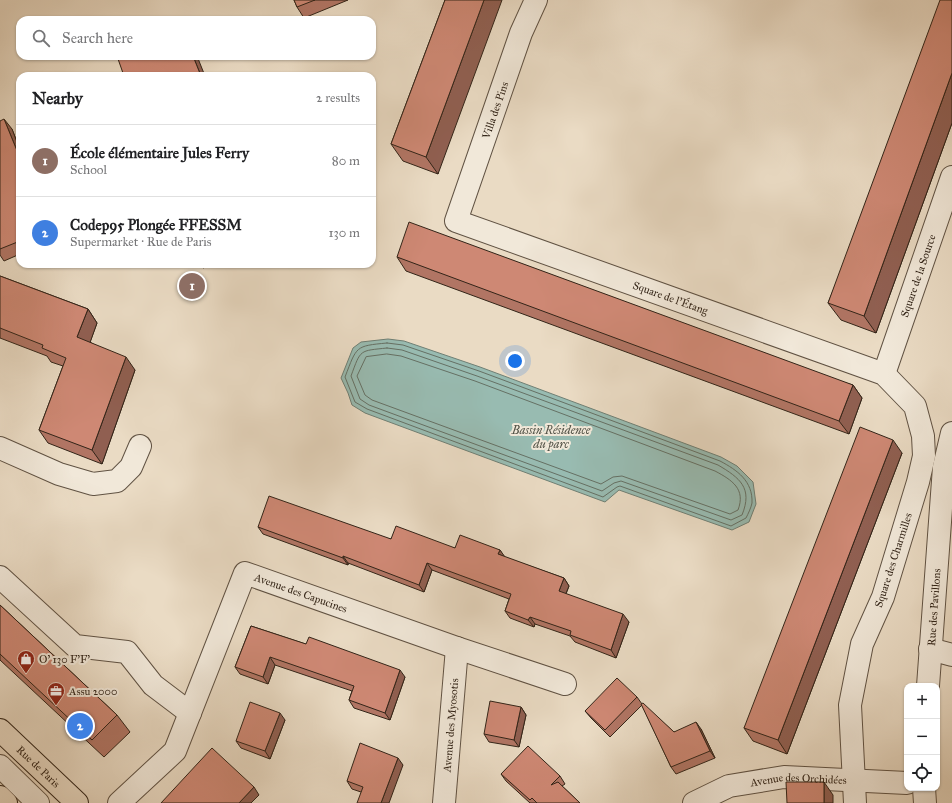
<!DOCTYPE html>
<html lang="en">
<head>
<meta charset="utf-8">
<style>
  :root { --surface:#fff; --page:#f2f2f2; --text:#202124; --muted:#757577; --line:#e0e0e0; --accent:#8f2418 }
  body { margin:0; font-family:"IM FELL Great Primer",serif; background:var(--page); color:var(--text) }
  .controls { position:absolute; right:12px; bottom:12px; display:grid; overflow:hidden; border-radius:8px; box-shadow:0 1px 3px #0004 }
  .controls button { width:36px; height:36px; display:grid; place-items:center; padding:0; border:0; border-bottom:1px solid var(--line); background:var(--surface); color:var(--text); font:20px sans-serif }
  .you { position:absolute; left:515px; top:361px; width:14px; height:14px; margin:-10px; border:3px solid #fff; border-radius:50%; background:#1a73e8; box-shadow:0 0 0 6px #1a73e833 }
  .badge { display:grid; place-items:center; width:26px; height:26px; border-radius:50%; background:var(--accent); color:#fff; font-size:13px; font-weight:700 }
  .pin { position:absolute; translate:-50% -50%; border:2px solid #fff; box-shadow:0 1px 4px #0006 }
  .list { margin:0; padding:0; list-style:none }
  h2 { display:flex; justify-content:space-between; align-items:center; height:52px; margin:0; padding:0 16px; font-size:17px }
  h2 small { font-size:13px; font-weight:400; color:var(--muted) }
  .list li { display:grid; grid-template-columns:26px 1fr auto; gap:12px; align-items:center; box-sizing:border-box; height:72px; padding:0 16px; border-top:1px solid var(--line) }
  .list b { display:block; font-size:15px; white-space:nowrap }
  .list p { margin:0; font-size:13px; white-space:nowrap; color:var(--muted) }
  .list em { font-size:13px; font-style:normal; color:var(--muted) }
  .icon { flex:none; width:22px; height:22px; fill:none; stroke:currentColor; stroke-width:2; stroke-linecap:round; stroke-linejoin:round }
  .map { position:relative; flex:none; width:952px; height:803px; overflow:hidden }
  .search { position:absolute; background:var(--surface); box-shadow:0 1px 3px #0004; left:16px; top:16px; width:360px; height:44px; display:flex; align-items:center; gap:10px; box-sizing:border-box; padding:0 14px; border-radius:12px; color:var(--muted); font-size:15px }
  .panel { position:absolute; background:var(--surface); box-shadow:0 1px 3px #0004; left:16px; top:72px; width:360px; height:196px; border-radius:12px }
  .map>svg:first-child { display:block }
  .water { fill:#98bbb1; stroke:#6f7f74 }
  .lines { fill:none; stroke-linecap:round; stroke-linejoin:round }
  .shore { stroke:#657064; stroke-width:1 }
  .minor-casing { stroke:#605243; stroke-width:24 }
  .major-casing { stroke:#322418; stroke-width:24 }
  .minor { stroke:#f1e8d9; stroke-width:22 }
  .major { stroke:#eadbc4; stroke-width:22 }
  .wall { fill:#b17564; stroke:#322418 }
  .shaded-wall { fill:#905f51; stroke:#322418 }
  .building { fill:#ce8874; stroke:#322418 }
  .labels { text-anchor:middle; stroke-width:4; stroke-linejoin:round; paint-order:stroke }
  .street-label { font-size:11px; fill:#322418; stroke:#f1e8d9 }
  .poi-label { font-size:11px; fill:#322418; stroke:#f1e8d9; text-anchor:start }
  .water-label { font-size:12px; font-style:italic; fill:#515146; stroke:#f1e8d9 }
</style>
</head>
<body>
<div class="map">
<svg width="952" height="803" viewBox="0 0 952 803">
  <rect width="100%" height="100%" fill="#eadbc4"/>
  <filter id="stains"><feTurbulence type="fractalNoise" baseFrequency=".005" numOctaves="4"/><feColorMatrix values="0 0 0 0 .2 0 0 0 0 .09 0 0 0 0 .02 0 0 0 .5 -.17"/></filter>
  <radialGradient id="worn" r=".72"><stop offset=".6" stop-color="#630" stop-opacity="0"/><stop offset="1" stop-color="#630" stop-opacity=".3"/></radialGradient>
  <polygon class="water" points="388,339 404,341 480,367 721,457 737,466 753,482 756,504 749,522 732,530 619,490 605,502 365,413 352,405 348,393 341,378 353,348 361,342"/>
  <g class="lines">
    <g class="shore">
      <path d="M 387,343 L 403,345 L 479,371 L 720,461 C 737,470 753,481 752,503 C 751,508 748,514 746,518 L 731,526 L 620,486 L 617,487 L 603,497 L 367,409 L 355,402 L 345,377 C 357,346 355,346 387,343 Z"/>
      <path d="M 387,348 L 402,350 L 477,376 L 718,465 C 740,478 753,488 742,515 L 731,520 L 621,481 L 614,483 L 602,491 L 369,405 L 360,399 L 351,376 C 361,349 359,351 387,348 Z"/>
      <path d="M 387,354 L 401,356 L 475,381 L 715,471 C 732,480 746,489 738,510 L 730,514 L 622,476 L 613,477 L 601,484 L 372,400 L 365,395 L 357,376 L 366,357 Z"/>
    </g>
    <defs>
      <g id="minor">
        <path id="s1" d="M 536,0 L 521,33 L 456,221 L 884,374 L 915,406 L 923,436 L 924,456 L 918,482 L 883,597 L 862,644 L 850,705 L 855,803"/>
        <path id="s2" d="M 884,374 L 952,177"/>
        <polyline points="0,448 59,474 93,484 117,481 131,467 140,446"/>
        <polyline points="0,577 75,646 127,652 153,685 190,713"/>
        <polyline points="930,649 952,655"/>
        <path id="s3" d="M 928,686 L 944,467 L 952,433"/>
        <polyline points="0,766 38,803"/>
        <polyline points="924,788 925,803"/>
        <path id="s4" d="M 119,803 L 175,751 L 245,573 L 457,648 L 565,684"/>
        <path id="s5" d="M 444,803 L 457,648"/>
        <path id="s6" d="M 694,803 L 729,786 L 784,777 L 907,783"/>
      </g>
      <g id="major">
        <path id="s7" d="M 0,730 L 77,803"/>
        <polyline points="0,797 6,803"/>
      </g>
    </defs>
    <use href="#minor" class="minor-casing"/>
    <use href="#major" class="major-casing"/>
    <use href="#minor" class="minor"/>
    <use href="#major" class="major"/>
  </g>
  <g class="wall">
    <polygon points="294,0 348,0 304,18 297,7"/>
    <polygon points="445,0 438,174 403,161 391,144"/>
    <polygon points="952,0 952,123 876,333 841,320 828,303"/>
    <polygon points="0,121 12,129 20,150 20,254 4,261 0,255"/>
    <polygon points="397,257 853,385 862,398 849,434 406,271"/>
    <polygon points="200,264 213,264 203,268"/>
    <polygon points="0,276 88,309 97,323 90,342 135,370 102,464 48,443 39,430 63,366 51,362 47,356 0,338"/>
    <polygon points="902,453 787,754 753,741 744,728"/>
    <polygon points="258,527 391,539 455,548 500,550 504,557 564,578 569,586 566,594 629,622 616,658 575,642 570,636 535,624 534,627 510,618 505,611 509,599 432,570 424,592 348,563 348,565 263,534"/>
    <polygon points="0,605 117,715 130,732 104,757 0,660"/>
    <polygon points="251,626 405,677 390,720 354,708 349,700 352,691 275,665 268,684 240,674 235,667"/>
    <polygon points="637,697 642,704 674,732 701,729 715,758 676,774 671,767 642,705 610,737 591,718 585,711"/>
    <polygon points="521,707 526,715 519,747 489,742 484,734"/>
    <polygon points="285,720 270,759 241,748 236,741"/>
    <polygon points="403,765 361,792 352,789 347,781"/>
    <polygon points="501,774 560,776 565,784 562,786 580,803 530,803 506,781"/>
  </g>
  <g class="shaded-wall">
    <polygon points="484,0 502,0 438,174 426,157"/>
    <polygon points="193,56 197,56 205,76 201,76"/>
    <polygon points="952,73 952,123 876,333 864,316"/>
    <polygon points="4,119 12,129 20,150 20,158"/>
    <polygon points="88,309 97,323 87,351 77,337"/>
    <polygon points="126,357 135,370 102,464 92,450"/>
    <polygon points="853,385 862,398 849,434 839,421"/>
    <polygon points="893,440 902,453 787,754 778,740"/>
    <polygon points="500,550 505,557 498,554"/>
    <polygon points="343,556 348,563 348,565 343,558"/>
    <polygon points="427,563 432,570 424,592 419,585"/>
    <polygon points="564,578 569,586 564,598 559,591"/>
    <polygon points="623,614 629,622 616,658 611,650"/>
    <polygon points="530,617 535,624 534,627 528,620"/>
    <polygon points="270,657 275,665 268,684 263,677"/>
    <polygon points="400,670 405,677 390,720 385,713"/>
    <polygon points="521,707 526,715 519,747 514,740"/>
    <polygon points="280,713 285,720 270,759 265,751"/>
    <polygon points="696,722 701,729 715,758 710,751"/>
    <polygon points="398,758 403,765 389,803 381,803"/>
    <polygon points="824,782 833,795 833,803 824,803"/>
    <polygon points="254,787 259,795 251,803 239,803"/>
  </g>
  <g class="building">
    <polygon points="294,0 315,0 297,7"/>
    <polygon points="445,0 484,0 426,157 391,144"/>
    <polygon points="940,0 952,0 952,73 864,316 828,303"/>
    <polygon points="117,56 193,56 201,76 124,76"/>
    <polygon points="4,119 20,158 20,241 0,249 0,121"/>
    <polygon points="409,222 853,385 839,421 397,257"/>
    <polygon points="0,276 88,309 77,337 126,357 92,450 39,430 66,358 42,348 43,345 0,328"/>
    <polygon points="860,427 893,440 778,740 744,728"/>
    <polygon points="269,496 391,539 396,526 455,548 460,535 500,550 498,554 564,578 559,591 623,614 611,650 570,635 571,631 530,617 528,620 505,611 511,594 427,563 419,585 343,556 343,558 258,527"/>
    <polygon points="0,605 117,715 92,740 0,654"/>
    <polygon points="251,626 306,644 309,637 400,670 385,713 349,700 354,686 270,657 263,677 235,667"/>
    <polygon points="617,678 637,697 605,730 585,711"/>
    <polygon points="490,701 521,707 514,740 484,734"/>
    <polygon points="250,702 280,713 265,751 236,741"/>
    <polygon points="643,703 674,732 696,722 710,751 671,767 641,704"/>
    <polygon points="360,743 398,758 381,803 357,803 363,787 347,781"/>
    <polygon points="528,746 560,776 551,785 558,782 580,803 537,803 532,798 530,800 501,774"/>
    <polygon points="212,748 254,787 239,803 161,803"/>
    <polygon points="786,782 824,782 824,803 787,803"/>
  </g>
  <defs>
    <symbol id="shop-pin" viewBox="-11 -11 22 30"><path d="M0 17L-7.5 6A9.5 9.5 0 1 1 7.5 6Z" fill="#8f2418" stroke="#f1e8d9"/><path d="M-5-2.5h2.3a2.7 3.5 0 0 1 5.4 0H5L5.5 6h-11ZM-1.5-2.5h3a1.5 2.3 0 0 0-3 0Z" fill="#fff"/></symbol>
    <symbol id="office-pin" viewBox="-11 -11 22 30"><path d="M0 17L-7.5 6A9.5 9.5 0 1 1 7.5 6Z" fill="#8f2418" stroke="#f1e8d9"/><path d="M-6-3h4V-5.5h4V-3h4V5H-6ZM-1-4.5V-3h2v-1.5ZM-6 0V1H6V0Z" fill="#fff"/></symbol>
  </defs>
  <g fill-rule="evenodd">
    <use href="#shop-pin" x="16" y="649" width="20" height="27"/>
    <use href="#office-pin" x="46" y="681" width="20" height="27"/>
  </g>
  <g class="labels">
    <g class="street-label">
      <text transform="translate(495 110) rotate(-71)" y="4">Villa des Pins</text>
      <text dy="4" stroke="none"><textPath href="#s2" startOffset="104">Square de la Source</textPath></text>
      <text dy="4" stroke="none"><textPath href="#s1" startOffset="463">Square de l'Étang</textPath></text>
      <text transform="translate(893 560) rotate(-72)" y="4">Square des Charmilles</text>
      <text dy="4" stroke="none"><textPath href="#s4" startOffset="327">Avenue des Capucines</textPath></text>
      <text dy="4" stroke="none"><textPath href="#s3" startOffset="79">Rue des Pavillons</textPath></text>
      <text dy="4" stroke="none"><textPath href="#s5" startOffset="78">Avenue des Myosotis</textPath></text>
      <text dy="4" stroke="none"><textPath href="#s7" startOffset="53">Rue de Paris</textPath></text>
      <text dy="4" stroke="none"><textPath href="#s6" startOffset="109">Avenue des Orchidées</textPath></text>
    </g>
    <g class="poi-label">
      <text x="39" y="663">O' 130 F'F'</text>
      <text x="69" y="695">Assu 2000</text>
    </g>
    <g class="water-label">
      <text x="551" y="434">Bassin Résidence<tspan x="551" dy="14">du parc</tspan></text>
    </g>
  </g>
  <rect width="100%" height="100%" filter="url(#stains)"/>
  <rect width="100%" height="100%" fill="url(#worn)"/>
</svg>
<div class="controls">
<button>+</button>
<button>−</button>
<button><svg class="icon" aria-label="locate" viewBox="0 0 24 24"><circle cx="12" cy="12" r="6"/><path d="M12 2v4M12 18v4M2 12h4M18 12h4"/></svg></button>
</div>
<div class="you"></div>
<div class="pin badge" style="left:192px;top:286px;background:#8d6e63">1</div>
<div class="pin badge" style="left:80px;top:726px;background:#3f7fe0">2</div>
<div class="search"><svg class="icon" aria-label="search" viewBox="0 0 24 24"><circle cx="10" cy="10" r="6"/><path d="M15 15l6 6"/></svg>Search here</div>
<section class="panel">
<h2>Nearby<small>2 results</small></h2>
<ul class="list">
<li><span class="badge" style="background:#8d6e63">1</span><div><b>École élémentaire Jules Ferry</b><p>School</p></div><em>80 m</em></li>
<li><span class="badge" style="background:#3f7fe0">2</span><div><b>Codep95 Plongée FFESSM</b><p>Supermarket · Rue de Paris</p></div><em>130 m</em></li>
</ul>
</section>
</div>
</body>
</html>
